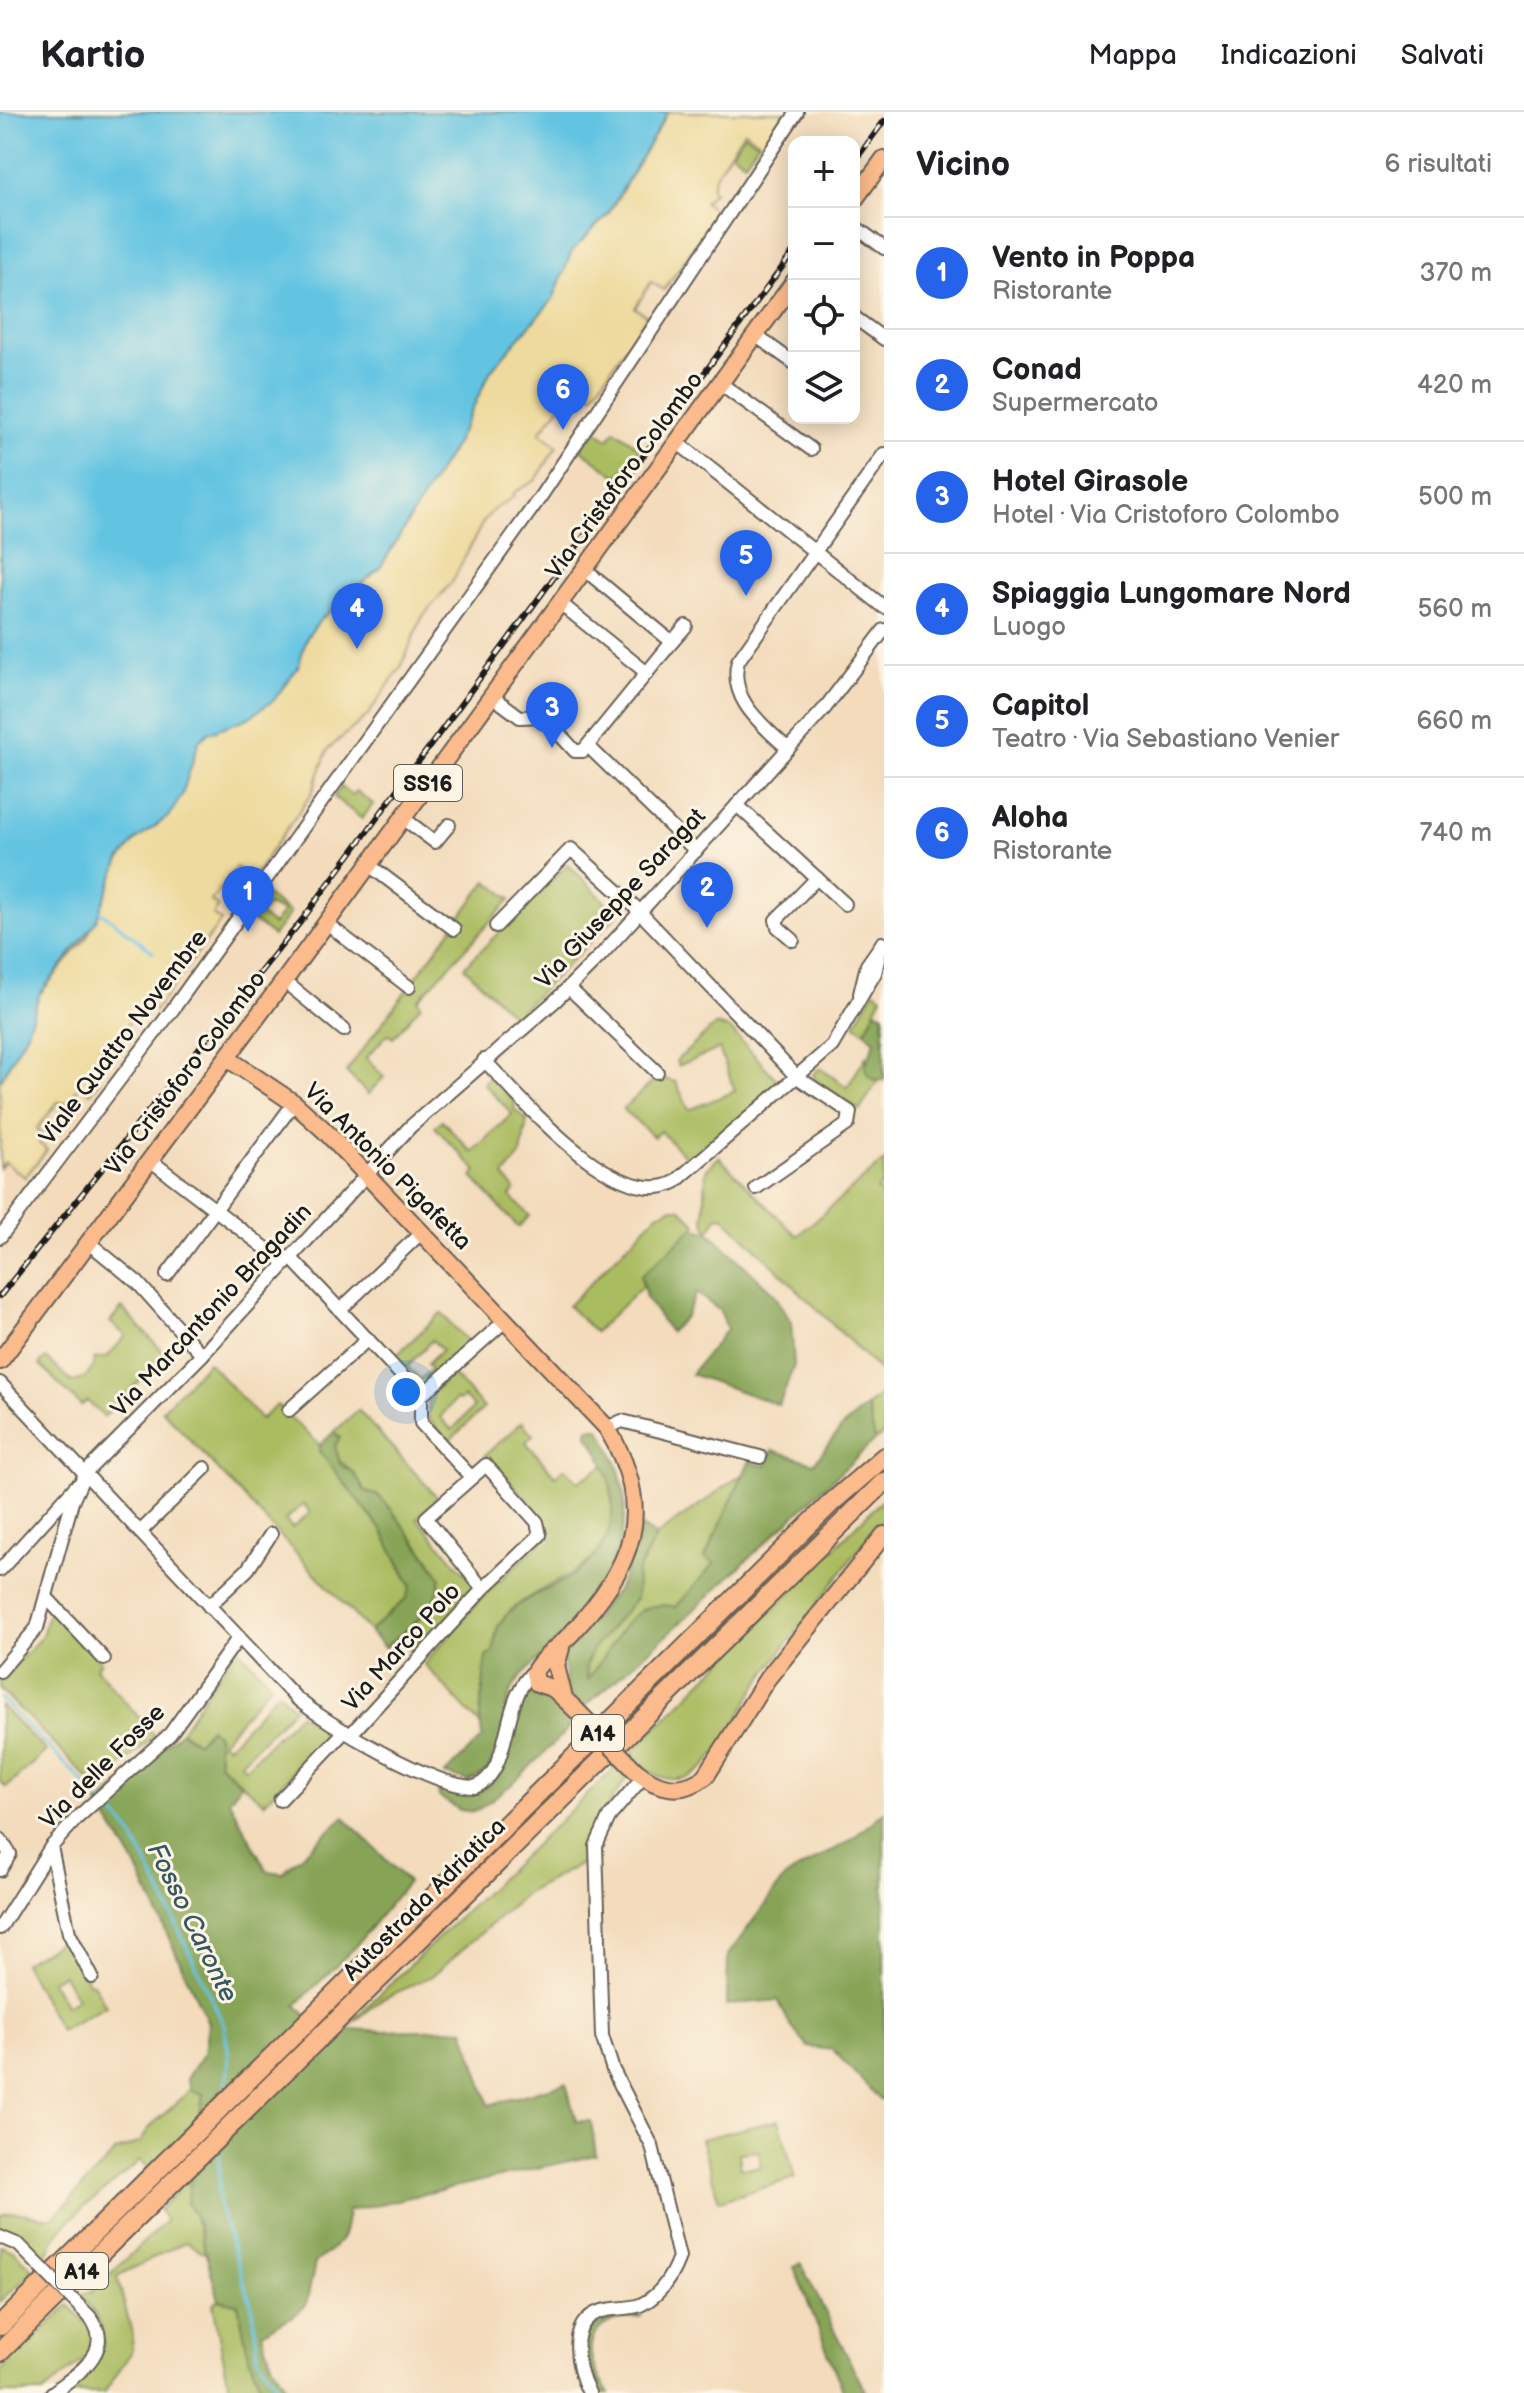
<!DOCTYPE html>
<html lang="it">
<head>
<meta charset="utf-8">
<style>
  :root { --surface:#fff; --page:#f6f6f6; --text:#202124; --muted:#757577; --line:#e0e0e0; --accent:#2563eb }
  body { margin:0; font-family:"Balsamiq Sans",sans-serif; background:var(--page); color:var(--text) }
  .controls { position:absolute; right:24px; top:24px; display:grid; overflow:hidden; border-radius:16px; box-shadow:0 4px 20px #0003 }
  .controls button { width:72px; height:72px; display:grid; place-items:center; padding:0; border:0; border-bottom:2px solid var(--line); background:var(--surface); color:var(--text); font:40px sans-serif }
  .you { position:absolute; left:406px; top:1280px; width:28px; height:28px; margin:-20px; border:6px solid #fff; border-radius:50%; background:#1a73e8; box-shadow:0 0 0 12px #1a73e833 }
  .badge { display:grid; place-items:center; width:52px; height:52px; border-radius:50%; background:var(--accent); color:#fff; font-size:26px; font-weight:700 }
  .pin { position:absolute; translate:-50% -66px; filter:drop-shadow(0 2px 4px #0008) }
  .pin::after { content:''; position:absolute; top:42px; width:28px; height:24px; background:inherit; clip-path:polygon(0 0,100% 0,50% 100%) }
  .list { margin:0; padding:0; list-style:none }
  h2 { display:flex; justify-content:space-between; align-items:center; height:104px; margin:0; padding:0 32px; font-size:34px }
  h2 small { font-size:26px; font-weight:400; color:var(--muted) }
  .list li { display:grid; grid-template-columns:52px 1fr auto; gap:24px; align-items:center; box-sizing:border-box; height:112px; padding:0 32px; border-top:2px solid var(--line) }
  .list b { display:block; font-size:30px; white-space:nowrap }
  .list p { margin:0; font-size:26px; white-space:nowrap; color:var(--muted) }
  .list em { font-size:26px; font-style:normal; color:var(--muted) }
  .icon { flex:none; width:44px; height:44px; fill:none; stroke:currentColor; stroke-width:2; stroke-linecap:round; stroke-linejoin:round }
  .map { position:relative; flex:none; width:884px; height:2281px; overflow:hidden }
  header { display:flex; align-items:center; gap:48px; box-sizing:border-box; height:112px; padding:0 40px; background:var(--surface); border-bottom:2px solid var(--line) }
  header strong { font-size:38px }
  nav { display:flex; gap:44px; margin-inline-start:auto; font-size:28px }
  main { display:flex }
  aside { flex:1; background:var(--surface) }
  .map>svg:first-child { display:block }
  .green { fill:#aabc60; stroke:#636c3e; stroke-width:2; fill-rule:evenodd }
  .forest { fill:#87a456; stroke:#526039; stroke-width:2 }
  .sand { fill:#eeda9e; stroke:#857b5d; stroke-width:2 }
  .water { fill:#64c4e2; stroke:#40707f; stroke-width:2 }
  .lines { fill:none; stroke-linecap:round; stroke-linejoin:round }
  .stream { stroke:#64c4e2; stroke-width:3 }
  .minor-casing { stroke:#675f54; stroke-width:16 }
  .major-casing { stroke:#675f54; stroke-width:20 }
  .highway-casing { stroke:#675f54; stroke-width:22 }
  .minor { stroke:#fff; stroke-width:12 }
  .major { stroke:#fbbb8c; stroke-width:16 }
  .highway { stroke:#fbbb8c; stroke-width:18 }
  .rail-casing { stroke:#1c1c1c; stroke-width:6 }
  .rail { stroke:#fcf5e5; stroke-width:3; stroke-dasharray:9; stroke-linecap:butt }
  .minor-bridge-casing { stroke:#675f54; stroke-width:16; stroke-linecap:butt }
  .major-bridge-casing { stroke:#675f54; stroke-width:20; stroke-linecap:butt }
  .minor-bridge { stroke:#fff; stroke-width:12 }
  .major-bridge { stroke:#fbbb8c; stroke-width:16 }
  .labels { text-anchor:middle; stroke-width:6; stroke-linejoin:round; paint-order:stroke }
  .shield { fill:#fcf5e5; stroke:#5f5d58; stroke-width:2 }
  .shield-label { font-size:22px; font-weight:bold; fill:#1c1c1c }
  .street-label { font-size:24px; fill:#1c1c1c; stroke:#fcf5e5 }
  .water-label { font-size:26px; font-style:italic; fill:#355761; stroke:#fcf5e5 }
</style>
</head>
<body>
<header>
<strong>Kartio</strong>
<nav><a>Mappa</a><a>Indicazioni</a><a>Salvati</a></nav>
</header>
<main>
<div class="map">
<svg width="884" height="2281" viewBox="0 0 884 2281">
  <rect width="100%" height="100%" fill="#fcf5e5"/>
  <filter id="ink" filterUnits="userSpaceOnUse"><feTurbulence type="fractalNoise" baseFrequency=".0125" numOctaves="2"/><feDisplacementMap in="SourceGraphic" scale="16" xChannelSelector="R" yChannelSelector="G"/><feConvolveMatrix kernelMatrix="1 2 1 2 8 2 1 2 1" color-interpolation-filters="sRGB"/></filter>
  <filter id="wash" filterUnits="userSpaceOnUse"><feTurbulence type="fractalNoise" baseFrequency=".006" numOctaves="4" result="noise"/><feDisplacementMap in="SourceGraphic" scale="32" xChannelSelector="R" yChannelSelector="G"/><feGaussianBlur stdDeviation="1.8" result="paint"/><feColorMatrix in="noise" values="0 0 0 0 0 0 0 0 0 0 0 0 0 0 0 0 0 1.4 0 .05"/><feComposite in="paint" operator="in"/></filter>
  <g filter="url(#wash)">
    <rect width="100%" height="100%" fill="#f3dbbc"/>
    <g class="green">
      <polygon points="744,22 758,31 745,50 732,41"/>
      <polygon points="601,308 597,319 608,327 615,318 640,336 618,365 580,337"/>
      <polygon points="341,675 352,683 356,679 373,692 362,707 334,685"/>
      <polygon points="568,752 618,803 514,905 464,855"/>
      <polygon points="487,769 511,787 418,888 421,893 393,926 388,922 366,946 384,965 368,982 346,960"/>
      <path d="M 265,782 L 290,801 L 273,824 L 248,805 ZM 268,793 L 283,800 L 273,813 L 260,803 Z"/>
      <polygon points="874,879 882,884 865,920 855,912"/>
      <polygon points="715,913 730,917 780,971 690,1049 660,1019 654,1025 623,997 658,965 676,970 689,998 735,979 719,937 678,954 676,949"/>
      <path d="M 867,943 C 865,955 865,964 877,970 L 860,998 L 815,968 L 813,962 L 820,956 L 847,975 Z"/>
      <polygon points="490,964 515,990 514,997 527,1008 521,1042 504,1064 515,1078 510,1084 530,1104 518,1115 472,1065 477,1059 435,1015 442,1008 472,1040 512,1002 483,971"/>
      <polygon points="719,1045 797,1124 884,1049 884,1071 877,1078 884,1085 884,1263 723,1104 717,1105 709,1120 704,1108 706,1058"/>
      <polygon points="672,1096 680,1096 697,1113 641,1164 643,1174 595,1220 568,1194 658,1102"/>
      <path d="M 122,1196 L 165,1242 L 104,1305 L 87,1289 L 81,1294 L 39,1252 L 46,1246 L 72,1270 C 85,1268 93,1260 94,1247 L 107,1245 L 126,1224 L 110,1210 Z"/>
      <path d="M 441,1201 L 471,1233 L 420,1277 L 392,1247 ZM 432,1228 L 442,1238 L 427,1252 L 431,1257 L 421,1267 L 407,1255 Z"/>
      <path d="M 208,1250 L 261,1307 L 277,1293 L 320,1333 L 319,1339 L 383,1420 L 411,1475 L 406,1487 L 371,1521 L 162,1298 ZM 304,1392 L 310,1401 L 292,1416 L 285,1408 Z"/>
      <path d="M 452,1262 L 484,1296 L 449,1329 L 428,1307 L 429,1284 ZM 464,1285 L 474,1295 L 452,1318 L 440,1305 L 456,1287 L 459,1289 Z"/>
      <polygon points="884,1280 884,1322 875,1328 867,1294"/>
      <polygon points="358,1298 438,1386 417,1406 475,1473 473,1481 415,1543 400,1526 433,1492 432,1450 379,1384 365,1379 354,1361 336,1345 335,1333 340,1325 334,1320"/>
      <path d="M 522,1310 L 533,1323 L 526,1330 L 555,1364 L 565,1356 L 578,1370 L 606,1352 C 611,1363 611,1376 612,1389 C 620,1468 532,1464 500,1511 C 495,1518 495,1533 493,1541 L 486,1546 L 480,1604 L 482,1615 L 424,1552 L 484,1483 L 543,1429 C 554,1406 501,1361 485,1343 Z"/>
      <polygon points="744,1361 705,1445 716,1451 676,1495 643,1496 626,1512 587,1569 586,1553 592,1538 636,1486 637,1461 656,1424"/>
      <path d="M 884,1386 L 884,1412 C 863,1428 848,1452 832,1473 C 806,1507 779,1541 755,1577 C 741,1600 717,1650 694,1662 C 668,1676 648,1660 630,1642 Z"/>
      <polygon points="50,1494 101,1550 96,1556 155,1624 96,1675 0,1577 0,1570 42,1524"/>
      <polygon points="239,1537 271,1572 221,1630 228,1634 278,1580 294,1596 241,1650 245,1656 299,1602 330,1620 264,1691 219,1651 217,1623 210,1616 197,1631 181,1619 234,1539"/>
      <polygon points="0,1593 46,1639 6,1676 0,1670"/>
      <polygon points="620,1651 630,1661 597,1710 586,1749 528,1780 432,1864 382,1887 331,1929"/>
      <path d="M 68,1825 L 88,1870 L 93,1871 L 106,1894 L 60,1919 L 24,1851 ZM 63,1862 L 77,1887 L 66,1894 L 51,1869 Z"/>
      <path d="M 191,1975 L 203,1981 L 187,2092 L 195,2104 L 206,2142 L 185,2130 L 117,2164 L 133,2225 L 131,2241 L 104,2281 L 59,2281 C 101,2249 122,2229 80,2183 L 92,2179 L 166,2109 L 159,2098 L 176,2081 L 140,2048 C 113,2075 78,2094 55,2126 C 50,2133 49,2142 43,2149 L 10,2119 L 0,2119 L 0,2103 C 24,2095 32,2108 54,2105 L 116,2039 L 141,2030 C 150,2007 178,1996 191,1975 Z"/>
      <path d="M 779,2008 L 795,2066 L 719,2089 L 701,2027 ZM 759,2039 L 761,2055 L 741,2056 L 739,2041 Z"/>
      <polygon points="0,2133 13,2138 34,2158 0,2190"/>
      <polygon points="219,2188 238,2192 249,2245 263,2281 230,2281 213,2192"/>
      <polygon points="69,2193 92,2218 90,2242 43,2281 0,2281 0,2260"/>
    </g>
    <g class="forest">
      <path d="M 876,898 L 884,902 L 884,968 C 873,970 868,966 865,955 L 875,929 L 865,920 Z"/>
      <polygon points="693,1116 709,1120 775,1183 791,1210 794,1253 779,1293 691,1262 727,1217 720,1199 696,1181 686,1204 670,1220 646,1186 641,1164"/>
      <path d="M 867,1294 L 875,1328 L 666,1524 L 583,1596 L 567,1579 L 563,1544 L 618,1476 L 636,1436 L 640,1414 L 656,1424 L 637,1461 L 636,1486 L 592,1538 L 586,1553 L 587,1568 C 614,1537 628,1482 676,1495 L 715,1451 L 705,1446 L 749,1350 L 766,1354 L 773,1338 L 814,1351 L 842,1315 Z"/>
      <path d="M 588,1316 L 599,1316 C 655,1406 611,1466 550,1536 C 538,1550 522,1559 513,1576 C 498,1607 508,1658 468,1669 L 445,1662 L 482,1626 L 480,1604 L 486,1545 L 493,1541 C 495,1533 495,1518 500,1511 C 517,1485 554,1478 578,1460 C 627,1423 618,1368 588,1323 Z"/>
      <path d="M 334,1320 L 340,1326 L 335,1334 L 341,1353 L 354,1361 L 365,1379 L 379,1384 L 391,1397 L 441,1465 C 438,1501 408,1514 385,1536 L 371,1521 L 372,1517 L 406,1487 L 411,1474 L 383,1420 L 319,1339 L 320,1333 Z"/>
      <path d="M 530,1577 L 549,1583 L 577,1609 L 511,1673 L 475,1700 L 460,1698 L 439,1685 L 437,1670 L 477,1680 C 523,1659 497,1596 530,1577 Z"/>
      <path d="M 210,1616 L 217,1623 L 219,1651 L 241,1672 L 229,1688 L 267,1759 L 282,1761 L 344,1705 L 408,1770 L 353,1837 L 296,1893 L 331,1929 L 351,1917 L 381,1919 L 464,1917 L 489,1993 L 566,1971 L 576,2009 L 591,2009 L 596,2043 L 348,2099 C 343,2135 340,2129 315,2151 L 306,2193 L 295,2203 L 262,2221 L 271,2249 L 289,2281 L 263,2281 L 249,2245 L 238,2192 L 219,2188 L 195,2104 L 187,2092 L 203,1982 L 192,1979 L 187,1966 L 204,1941 L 208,1911 L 135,1752 L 98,1692 L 181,1619 L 197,1631 Z"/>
      <polygon points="884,1700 884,1987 880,1988 833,1938 808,1935 790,1913 778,1888 727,1893 728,1843 785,1765 851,1728"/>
      <polygon points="801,2152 866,2281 844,2281 794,2155"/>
      <path d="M 630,2201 L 642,2204 C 632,2206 618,2206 610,2210 C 577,2226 593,2260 609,2281 L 596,2281 C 571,2234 577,2212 630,2201 Z"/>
    </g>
    <polygon class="sand" points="668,0 785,0 763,32 744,19 716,62 711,77 714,80 704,90 717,100 664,178 651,170 635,196 647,204 593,283 583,276 570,295 563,291 540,320 557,334 536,368 513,381 515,384 494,397 483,410 452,470 422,505 401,555 367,604 328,637 312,681 252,766 236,755 211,789 218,795 213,803 221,809 162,889 154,899 144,892 90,960 100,969 91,981 80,974 66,992 58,990 37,1017 44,1024 39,1031 47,1038 25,1065 5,1050 0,1056 0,969 26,922 39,883 87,825 120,748 136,728 169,704 199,629 208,621 248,606 298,555 307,525 321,507 380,456 457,329 491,258 553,187 572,139 608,103"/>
    <polygon class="water" points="0,0 668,0 607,103 572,139 553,187 491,258 457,329 380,456 321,507 307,525 298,555 274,588 248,606 208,621 199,629 182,683 169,704 136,728 120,748 96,809 39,883 26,922 0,969"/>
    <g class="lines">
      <g class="stream">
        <polyline points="100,799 153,840"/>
        <polyline points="0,1586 96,1683"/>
        <polyline points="102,1688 128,1717 146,1749 224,1913 229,1944 226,1979"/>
        <polyline points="219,2034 219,2094 253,2198 258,2245 282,2281"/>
      </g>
    </g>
  </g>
  <g filter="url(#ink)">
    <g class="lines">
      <defs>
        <g id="minor">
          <polyline points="854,114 884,136"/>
          <polyline points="854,205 884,227"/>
          <polyline points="755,223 794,251"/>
          <polyline points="720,271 811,337"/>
          <polyline points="677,330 884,495"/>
          <polyline points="560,491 647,561"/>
          <polyline points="672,530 686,514"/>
          <polyline points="492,584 520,605 543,604 575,639 583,639 672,530 584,457"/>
          <polyline points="589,635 696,739"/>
          <path d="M 788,637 C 763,613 728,588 738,549 L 884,342"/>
          <polyline points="737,693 845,792"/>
          <polyline points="403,706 435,730 449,713"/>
          <polyline points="369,753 454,817"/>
          <polyline points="326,811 409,875"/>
          <polyline points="496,814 571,737 634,794 797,965 850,1000 848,1012 756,1076"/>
          <polyline points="793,828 778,815 776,808 817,766"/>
          <polyline points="284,869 344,918"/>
          <polyline points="569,876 657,960"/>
          <polyline points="860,882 867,853 881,833"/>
          <path d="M 484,948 C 521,986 616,1101 675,1070 L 832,934 L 875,861 L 882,831"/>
          <polyline points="150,1048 285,1151"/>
          <polyline points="0,1125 173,897 541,384 797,0"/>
          <polyline points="88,1130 138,1171 202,1243"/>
          <polyline points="290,1145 421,1284"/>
          <polyline points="167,1163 294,991"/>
          <polyline points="341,1197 422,1120"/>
          <path d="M 0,1271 L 295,1585 C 327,1613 434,1675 475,1675 C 514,1659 499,1588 535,1558"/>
          <polyline points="421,1284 506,1208"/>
          <polyline points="421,1284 421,1311 471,1365"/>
          <polyline points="289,1298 368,1227"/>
          <polyline points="607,1316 622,1309 760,1345"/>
          <polyline points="140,1420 205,1356"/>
          <polyline points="0,1458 76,1374"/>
          <polyline points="46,1485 104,1547"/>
          <polyline points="209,1494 248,1457 271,1422"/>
          <polyline points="0,1559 37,1516 72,1390 85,1361 202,1243 410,1015 555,889 602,842 825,596 884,518"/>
          <polyline points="351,1622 483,1477 540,1423 537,1410 486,1353 426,1406 483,1477"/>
          <polyline points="280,1688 345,1619"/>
          <polyline points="0,1727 10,1742 0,1758"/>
          <polyline points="51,1735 69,1821 92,1865"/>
          <polyline points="0,1816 51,1735 78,1705 170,1622 239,1525"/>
          <polyline points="0,2125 19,2133"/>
          <path d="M 52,2281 C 76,2263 118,2238 89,2204"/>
          <path d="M 589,2281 C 577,2257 565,2209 602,2199 C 614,2196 629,2197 640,2193 C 660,2184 672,2164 679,2145 L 652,2034 L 613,1958 L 602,1924 L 596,1734 L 609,1705 L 643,1665"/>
        </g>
        <g id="major">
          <polyline points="854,88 884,47"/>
          <path d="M 227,946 L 294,991 L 324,1018 L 607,1316 C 657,1400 633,1453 572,1521 C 561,1533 540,1547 534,1561 L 537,1571 L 554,1577 L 576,1598"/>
          <polyline points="0,1249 284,869 794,170"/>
          <polyline points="561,1536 556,1554 564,1586"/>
          <path d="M 636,1659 C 658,1677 682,1683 706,1664 L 767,1567 L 884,1423"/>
        </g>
        <g id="highway">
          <polyline points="0,2214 831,1391 884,1345"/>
          <polyline points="0,2240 884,1370"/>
        </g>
      </defs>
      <use href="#minor" class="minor-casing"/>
      <use href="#major" class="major-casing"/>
      <use href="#highway" class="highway-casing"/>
      <use href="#minor" class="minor"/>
      <use href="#major" class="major"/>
      <use href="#highway" class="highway"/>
      <defs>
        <g id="rail">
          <polyline points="854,50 884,9"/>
          <polyline points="0,1184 302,808 794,139"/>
        </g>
      </defs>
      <use href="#rail" class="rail-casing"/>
      <use href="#rail" class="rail"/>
      <defs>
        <polyline id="minor-bridge" points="19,2133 89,2204"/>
        <polyline id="major-bridge" points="576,1598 636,1659"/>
      </defs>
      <use href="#minor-bridge" class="minor-bridge-casing"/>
      <use href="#major-bridge" class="major-bridge-casing"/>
      <use href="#minor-bridge" class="minor-bridge"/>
      <use href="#major-bridge" class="major-bridge"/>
    </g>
  </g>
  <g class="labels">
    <g class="shield">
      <rect x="394" y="653" width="68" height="36" rx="6"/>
      <rect x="572" y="1603" width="52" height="36" rx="6"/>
      <rect x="56" y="2141" width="52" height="36" rx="6"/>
    </g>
    <g class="shield-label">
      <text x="428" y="679">SS16</text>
      <text x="598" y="1629">A14</text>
      <text x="82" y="2167">A14</text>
    </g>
    <g class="street-label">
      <text transform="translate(624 363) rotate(-54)" y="8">Via Cristoforo Colombo</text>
      <text transform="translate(620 786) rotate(-47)" y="8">Via Giuseppe Saragat</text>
      <text transform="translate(123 925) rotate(-53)" y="8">Viale Quattro Novembre</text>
      <text transform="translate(185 961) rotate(-53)" y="8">Via Cristoforo Colombo</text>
      <text transform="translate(388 1054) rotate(45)" y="8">Via Antonio Pigafetta</text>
      <text transform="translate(211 1198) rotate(-47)" y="8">Via Marcantonio Bragadin</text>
      <text transform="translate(401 1535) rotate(-48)" y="8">Via Marco Polo</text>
      <text transform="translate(102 1654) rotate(-45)" y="8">Via delle Fosse</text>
      <text transform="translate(424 1787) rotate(-45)" y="8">Autostrada Adriatica</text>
    </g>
    <g class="water-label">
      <text transform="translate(193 1810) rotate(64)" y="9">Fosso Caronte</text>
    </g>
  </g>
</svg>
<div class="controls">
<button>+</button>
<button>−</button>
<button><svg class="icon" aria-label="locate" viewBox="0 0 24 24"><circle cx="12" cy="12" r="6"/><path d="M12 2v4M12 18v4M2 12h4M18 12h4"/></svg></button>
<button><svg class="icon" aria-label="layers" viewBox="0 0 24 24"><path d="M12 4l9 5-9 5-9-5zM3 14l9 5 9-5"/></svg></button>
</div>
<div class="you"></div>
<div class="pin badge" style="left:248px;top:820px">1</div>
<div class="pin badge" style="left:707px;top:816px">2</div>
<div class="pin badge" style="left:552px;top:636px">3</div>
<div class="pin badge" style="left:357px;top:537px">4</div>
<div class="pin badge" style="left:746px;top:484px">5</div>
<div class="pin badge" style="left:563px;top:318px">6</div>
</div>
<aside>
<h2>Vicino<small>6 risultati</small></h2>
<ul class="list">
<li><span class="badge">1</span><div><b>Vento in Poppa</b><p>Ristorante</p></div><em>370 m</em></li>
<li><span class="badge">2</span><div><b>Conad</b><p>Supermercato</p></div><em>420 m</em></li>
<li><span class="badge">3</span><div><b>Hotel Girasole</b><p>Hotel · Via Cristoforo Colombo</p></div><em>500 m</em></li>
<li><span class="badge">4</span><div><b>Spiaggia Lungomare Nord</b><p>Luogo</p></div><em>560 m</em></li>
<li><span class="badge">5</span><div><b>Capitol</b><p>Teatro · Via Sebastiano Venier</p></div><em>660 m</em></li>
<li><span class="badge">6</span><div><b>Aloha</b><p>Ristorante</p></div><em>740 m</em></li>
</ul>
</aside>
</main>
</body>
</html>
